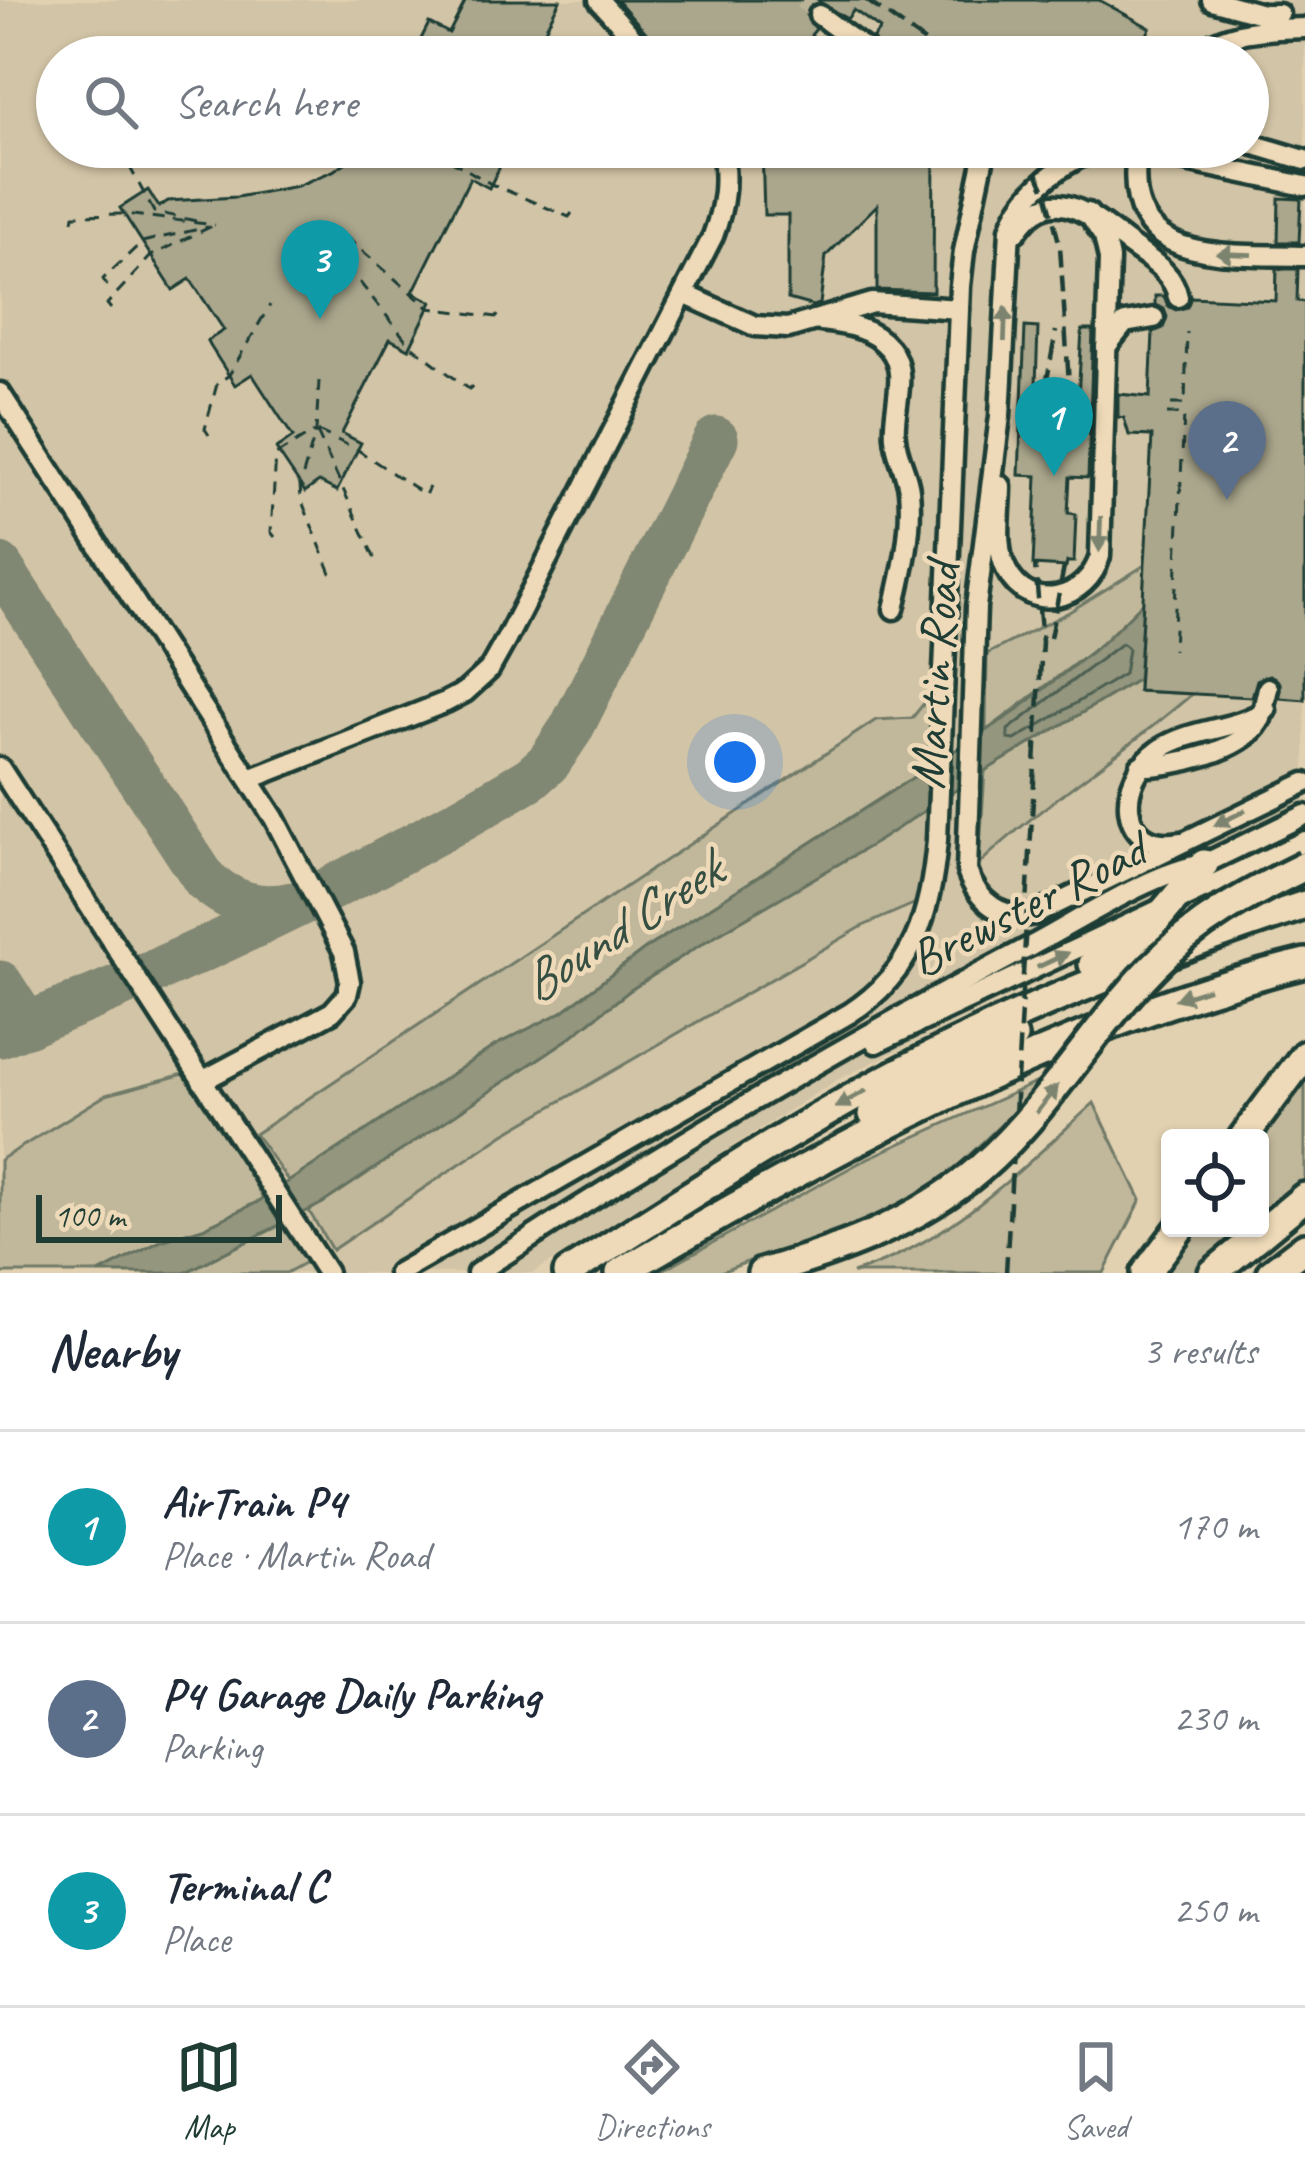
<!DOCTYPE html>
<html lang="en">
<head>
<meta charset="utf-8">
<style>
  :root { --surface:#fff; --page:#f2f2f3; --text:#1f2937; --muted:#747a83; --line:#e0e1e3; --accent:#1f3d34 }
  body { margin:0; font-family:Caveat,sans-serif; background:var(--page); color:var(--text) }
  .controls { position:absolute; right:36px; bottom:36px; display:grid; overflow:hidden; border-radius:12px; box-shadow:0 3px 9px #0004 }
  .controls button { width:108px; height:108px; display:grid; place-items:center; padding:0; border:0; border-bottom:3px solid var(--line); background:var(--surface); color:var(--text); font:60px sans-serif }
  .scale { position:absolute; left:36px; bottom:30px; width:246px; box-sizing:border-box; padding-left:12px; border:6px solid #1f3d34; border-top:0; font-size:33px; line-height:42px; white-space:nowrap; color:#1f3d34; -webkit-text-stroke:9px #eedab8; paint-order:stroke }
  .you { position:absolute; left:735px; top:762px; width:42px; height:42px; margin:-30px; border:9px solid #fff; border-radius:50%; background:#1a73e8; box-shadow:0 0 0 18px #1a73e833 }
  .badge { display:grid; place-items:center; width:78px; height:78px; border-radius:50%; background:var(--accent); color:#fff; font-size:39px; font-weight:700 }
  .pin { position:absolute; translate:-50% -99px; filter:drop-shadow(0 3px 6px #0008) }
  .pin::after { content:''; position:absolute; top:63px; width:42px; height:36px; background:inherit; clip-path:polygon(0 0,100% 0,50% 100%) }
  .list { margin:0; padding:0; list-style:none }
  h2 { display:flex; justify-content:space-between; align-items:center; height:156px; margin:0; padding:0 48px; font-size:51px }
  h2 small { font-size:39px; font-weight:400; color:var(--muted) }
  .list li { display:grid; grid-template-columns:78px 1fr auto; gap:36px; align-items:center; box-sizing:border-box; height:192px; padding:0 48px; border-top:3px solid var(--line) }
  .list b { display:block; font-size:45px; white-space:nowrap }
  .list p { margin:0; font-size:39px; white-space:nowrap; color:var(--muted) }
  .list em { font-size:39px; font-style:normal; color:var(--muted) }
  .icon { flex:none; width:66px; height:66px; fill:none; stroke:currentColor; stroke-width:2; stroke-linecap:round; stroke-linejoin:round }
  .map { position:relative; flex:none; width:1305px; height:1273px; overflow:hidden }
  .search { position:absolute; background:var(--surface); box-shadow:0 3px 9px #0004; left:36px; right:36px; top:36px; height:132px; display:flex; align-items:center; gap:30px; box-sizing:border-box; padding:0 42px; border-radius:66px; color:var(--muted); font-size:45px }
  .sheet { height:732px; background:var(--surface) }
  nav { display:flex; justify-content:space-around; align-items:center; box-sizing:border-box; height:168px; border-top:3px solid var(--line); background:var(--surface); font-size:33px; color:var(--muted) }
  nav a { display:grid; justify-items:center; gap:6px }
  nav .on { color:var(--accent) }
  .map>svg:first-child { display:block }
  .built { fill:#d2c4a6; fill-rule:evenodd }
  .green { fill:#c1b89b; stroke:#707a68; stroke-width:3 }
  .water { fill:#94967e; stroke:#657260; stroke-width:3 }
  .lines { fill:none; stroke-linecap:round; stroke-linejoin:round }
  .shore { stroke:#4e6152; stroke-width:3 }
  .taxiway { stroke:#808772; stroke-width:45 }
  .building { fill:#aba78d; stroke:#1f3d34; stroke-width:3 }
  .minor-tunnel { stroke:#bbb397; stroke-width:18; stroke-dasharray:18 9; stroke-linecap:butt }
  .minor-casing { stroke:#1f3d34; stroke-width:27 }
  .highway-casing { stroke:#1f3d34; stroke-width:36 }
  .path { stroke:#1f3d34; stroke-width:3; stroke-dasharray:12 9; stroke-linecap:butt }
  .minor { stroke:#eedab8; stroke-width:18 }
  .highway { stroke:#eedab8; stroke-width:27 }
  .rail { stroke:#1f3d34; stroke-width:4.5; stroke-dasharray:18 9; stroke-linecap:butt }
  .highway-bridge-casing { stroke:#1f3d34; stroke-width:36; stroke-linecap:butt }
  .highway-bridge { stroke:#eedab8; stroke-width:27 }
  .oneway { fill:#7c846f }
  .labels { text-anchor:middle; stroke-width:9; stroke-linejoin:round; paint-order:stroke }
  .street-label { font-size:51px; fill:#1f3d34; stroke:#eedab8 }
  .water-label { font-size:54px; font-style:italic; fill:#364f43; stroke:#eedab8 }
</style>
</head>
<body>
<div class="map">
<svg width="1305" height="1273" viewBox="0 0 1305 1273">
  <rect width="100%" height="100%" fill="#e2d1b0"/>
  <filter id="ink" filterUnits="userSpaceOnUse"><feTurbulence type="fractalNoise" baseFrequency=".00833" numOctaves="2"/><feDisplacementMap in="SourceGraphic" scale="24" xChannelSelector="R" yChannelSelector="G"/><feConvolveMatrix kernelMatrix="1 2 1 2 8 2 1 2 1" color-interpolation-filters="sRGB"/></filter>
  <g filter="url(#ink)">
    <path class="built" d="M 0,0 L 1305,0 L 1305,852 L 837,1080 L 533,1273 L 0,1273 ZM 57,57 L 1248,57 L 1248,147 L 57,147 Z"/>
    <g class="green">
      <polygon points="1145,565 1143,603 1101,644 986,731 987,654 1069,612"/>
      <path d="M 1138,679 L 1138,691 L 1192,694 C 1123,754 1045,801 979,864 L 985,771 Z"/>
      <polygon points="934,691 932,767 648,947 562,1012 496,1045 289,1182 255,1134 876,720 912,718"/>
      <polygon points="929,808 927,864 918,902 863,926 504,1134 332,1250 309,1211 568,1039 629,991 706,941"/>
      <polygon points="195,1071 263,1199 203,1228 161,1241 99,1273 0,1273 0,1160 106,1095"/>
      <polygon points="1051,1076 930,1193 848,1233 771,1253 718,1273 657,1273 868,1158"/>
      <polygon points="1305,1078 1305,1181 1260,1219 1259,1138"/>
      <path d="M 1094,1103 L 1141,1200 L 1104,1273 L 852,1273 C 949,1244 1021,1169 1094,1103 Z"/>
      <polygon points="281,1225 306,1262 286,1273 184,1273"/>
      <polygon points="1196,1228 1250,1228 1196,1273 1164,1273"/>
    </g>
    <polygon class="water" points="1143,603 1138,679 985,771 880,840 706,941 629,991 568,1039 323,1203 184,1273 99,1273 161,1241 203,1228 256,1203 496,1045 562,1012 648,947 1012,714 1101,644"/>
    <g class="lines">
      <polygon class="shore" points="1122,643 1128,649 1124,674 1015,740 1008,739 1008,730"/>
      <g class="taxiway">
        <path d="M 0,566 L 205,880 C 231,903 259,912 293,904"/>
        <polyline points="0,983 27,1025"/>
        <path d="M 0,1035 C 183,964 363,879 531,778 L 549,762 L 571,729 L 716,439"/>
      </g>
    </g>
    <g class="building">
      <polygon points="466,0 560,0 531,57 412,57 429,23 449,33"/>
      <polygon points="617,0 1099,0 1150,28 1137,57 923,57 915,52 911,57 876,57 878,49 873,38 880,29 854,10 847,19 819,2 809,6 806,15 816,29 811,35 818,44 798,57 663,57 660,48"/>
      <polygon points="369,147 510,147 489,188 470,178 413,292 432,302 429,308 409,349 390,339 342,433 361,443 337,491 319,482 305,492 276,449 293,437 252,374 235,385 207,341 224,330 190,279 173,290 120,208 148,190 159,207 168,201 237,197 297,186 333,171"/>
      <polygon points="762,147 934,147 933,292 877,290 877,205 826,256 820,304 813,306 788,299 788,215 764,215"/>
      <polygon points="1279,198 1301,199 1299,242 1278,242"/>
      <polygon points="1277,269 1298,269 1297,301 1305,302 1305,700 1280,698 1280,683 1270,675 1257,680 1252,697 1138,691 1152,436 1129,435 1124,418 1118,417 1118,394 1150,397 1153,332 1163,328 1167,317 1164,309 1155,305 1155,296 1164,296 1168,306 1176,310 1187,307 1191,297 1276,301"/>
      <polygon points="1025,327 1038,328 1035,413 1077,415 1082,330 1093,330 1088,478 1070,477 1068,513 1076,514 1074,562 1067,562 1066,567 1033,565 1037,476 1019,475"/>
    </g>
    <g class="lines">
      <polyline class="minor-tunnel" points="803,0 819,15"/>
      <defs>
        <g id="minor">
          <polyline points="599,0 650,57"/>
          <polyline points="1212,0 1262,14 1279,14"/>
          <polyline points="819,15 865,49"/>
          <path d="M 1190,57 C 1226,30 1262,29 1305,28"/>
          <polyline points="1248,143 1305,160"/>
          <path d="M 1107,147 C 1069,156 1022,191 1010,229 L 1000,416 L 976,607 L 967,871 C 978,902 1002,921 1036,914 L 1305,783"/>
          <polyline points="1119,147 1305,186"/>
          <path d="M 1138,147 C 1117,268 1222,253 1305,256"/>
          <path d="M 1017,231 C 1052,179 1091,216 1127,243 C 1147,258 1173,271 1178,297"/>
          <polyline points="684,294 755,326 788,328 872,303 959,309"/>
          <path d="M 813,320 C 840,324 870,325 889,348 C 910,372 892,408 895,437 C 896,455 907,472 909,490 C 913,530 903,571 894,609"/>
          <polyline points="1106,347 1125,323 1154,318"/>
          <polyline points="0,393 274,818 344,952 350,982 347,995 332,1012 202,1081"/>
          <path d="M 1001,486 C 1001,512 994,548 1007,571 C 1030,616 1088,599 1100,556 L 1109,259 L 1104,237 L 1088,213"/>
          <polyline points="1261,719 1268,688"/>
          <path d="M 1140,766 C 1173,767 1242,751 1259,722"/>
          <polyline points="0,768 327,1273"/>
          <path d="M 250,779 L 446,702 L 465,692 L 489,670 L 507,638 L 713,236 C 725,204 727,181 722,147"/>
          <path d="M 1180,842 C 1119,854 1113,780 1160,749 C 1192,728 1234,731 1266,710"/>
          <polyline points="876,1043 1305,841"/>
          <path d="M 398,1273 L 850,1013 C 914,972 931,913 937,840 L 960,286 L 964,251 L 986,147"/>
          <path d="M 477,1273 C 655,1155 842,1046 1031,946 C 1078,921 1153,872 1204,864 L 1305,815"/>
        </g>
        <g id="highway">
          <polyline points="1093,964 1149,929 1204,864"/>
          <polyline points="873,1114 1013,1037"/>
          <polyline points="1243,1138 1305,1055"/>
          <path d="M 568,1273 C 677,1204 784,1133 898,1073 C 1028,1004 1166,951 1305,905"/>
          <path d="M 620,1273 C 837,1147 1060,1023 1305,963"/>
          <path d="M 762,1273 C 836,1251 903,1228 965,1181"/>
          <polyline points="1146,1273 1180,1228"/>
          <polyline points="1213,1273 1305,1197"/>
          <polyline points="1271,1273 1305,1247"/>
        </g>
      </defs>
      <use href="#minor" class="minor-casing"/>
      <use href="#highway" class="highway-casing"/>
      <g class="path">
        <polyline points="418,57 419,57"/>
        <polyline points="119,147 154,212 196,221"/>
        <polyline points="507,147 576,147"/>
        <polyline points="432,149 491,184 569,217 572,213"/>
        <polyline points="73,221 74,215 124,214 215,225"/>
        <polyline points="346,237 429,308 497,317 501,311"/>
        <polyline points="333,249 410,345 469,389 475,384"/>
        <polyline points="107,286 103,279 142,242 208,227"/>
        <polyline points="111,309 107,304 151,256 214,225"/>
        <polyline points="319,381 316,431 300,485 301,499 331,573 339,578"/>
        <polyline points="1171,404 1185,404 1187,332"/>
        <polyline points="1167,414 1184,414 1173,650"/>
        <polyline points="318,431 358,450 425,495 429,487"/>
        <polyline points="317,432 374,557 378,554"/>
        <polyline points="209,435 205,429 217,384 229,375 270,305"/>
        <polyline points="275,537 271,532 276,455 314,432"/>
      </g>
      <use href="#minor" class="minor"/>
      <use href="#highway" class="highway"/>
      <g class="rail">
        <polyline points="866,0 946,57"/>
        <polyline points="1025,147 1046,192 1060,246 1071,415"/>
        <polyline points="1041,413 1056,331"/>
        <polyline points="1050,638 1064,567"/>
        <polyline points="1006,1273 1042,642 1035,565"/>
      </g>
      <defs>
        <path id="highway-bridge" d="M 965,1181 C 1041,1122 1086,1036 1153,967 C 1197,921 1248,894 1305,866"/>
      </defs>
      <use href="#highway-bridge" class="highway-bridge-casing"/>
      <use href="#highway-bridge" class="highway-bridge"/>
    </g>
    <defs><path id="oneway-solid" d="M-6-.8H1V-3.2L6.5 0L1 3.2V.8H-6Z" transform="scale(3)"/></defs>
    <g class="oneway">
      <use href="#oneway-solid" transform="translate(1234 254) rotate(-178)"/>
      <use href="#oneway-solid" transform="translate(1005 324) rotate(-88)"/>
      <use href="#oneway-solid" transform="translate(1100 534) rotate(92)"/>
      <use href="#oneway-solid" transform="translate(1230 818) rotate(154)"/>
      <use href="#oneway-solid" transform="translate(1053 960) rotate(-25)"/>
      <use href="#oneway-solid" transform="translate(1192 994) rotate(162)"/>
      <use href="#oneway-solid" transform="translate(851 1099) rotate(151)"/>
      <use href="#oneway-solid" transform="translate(1047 1099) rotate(-52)"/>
    </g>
  </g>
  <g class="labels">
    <g class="street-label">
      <text transform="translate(933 676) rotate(-86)" y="18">Martin Road</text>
      <text transform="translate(1027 903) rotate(-27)" y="18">Brewster Road</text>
    </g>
    <g class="water-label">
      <text transform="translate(620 926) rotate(-33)" y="19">Bound Creek</text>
    </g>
  </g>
</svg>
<div class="controls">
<button><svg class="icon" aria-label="locate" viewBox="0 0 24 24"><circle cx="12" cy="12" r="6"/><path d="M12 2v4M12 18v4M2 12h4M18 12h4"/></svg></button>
</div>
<div class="scale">100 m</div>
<div class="you"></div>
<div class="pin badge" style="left:1054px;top:476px;background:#0f9aa8">1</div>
<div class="pin badge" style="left:1227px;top:500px;background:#5c6f8a">2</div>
<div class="pin badge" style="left:320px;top:319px;background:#0f9aa8">3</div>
<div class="search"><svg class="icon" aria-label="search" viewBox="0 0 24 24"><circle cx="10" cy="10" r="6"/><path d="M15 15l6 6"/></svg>Search here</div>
</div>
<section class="sheet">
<h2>Nearby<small>3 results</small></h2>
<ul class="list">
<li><span class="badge" style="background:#0f9aa8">1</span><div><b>AirTrain P4</b><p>Place · Martin Road</p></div><em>170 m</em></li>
<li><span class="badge" style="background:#5c6f8a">2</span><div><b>P4 Garage Daily Parking</b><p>Parking</p></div><em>230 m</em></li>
<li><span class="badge" style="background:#0f9aa8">3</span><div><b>Terminal C</b><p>Place</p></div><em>250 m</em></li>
</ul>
</section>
<nav>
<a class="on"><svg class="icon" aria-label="map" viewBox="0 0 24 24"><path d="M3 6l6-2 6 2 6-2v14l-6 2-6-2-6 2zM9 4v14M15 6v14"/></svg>Map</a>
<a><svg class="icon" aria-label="directions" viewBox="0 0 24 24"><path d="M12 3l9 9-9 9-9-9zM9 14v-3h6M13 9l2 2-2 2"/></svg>Directions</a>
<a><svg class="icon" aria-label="saved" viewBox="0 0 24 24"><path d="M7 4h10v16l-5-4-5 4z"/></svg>Saved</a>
</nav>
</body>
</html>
